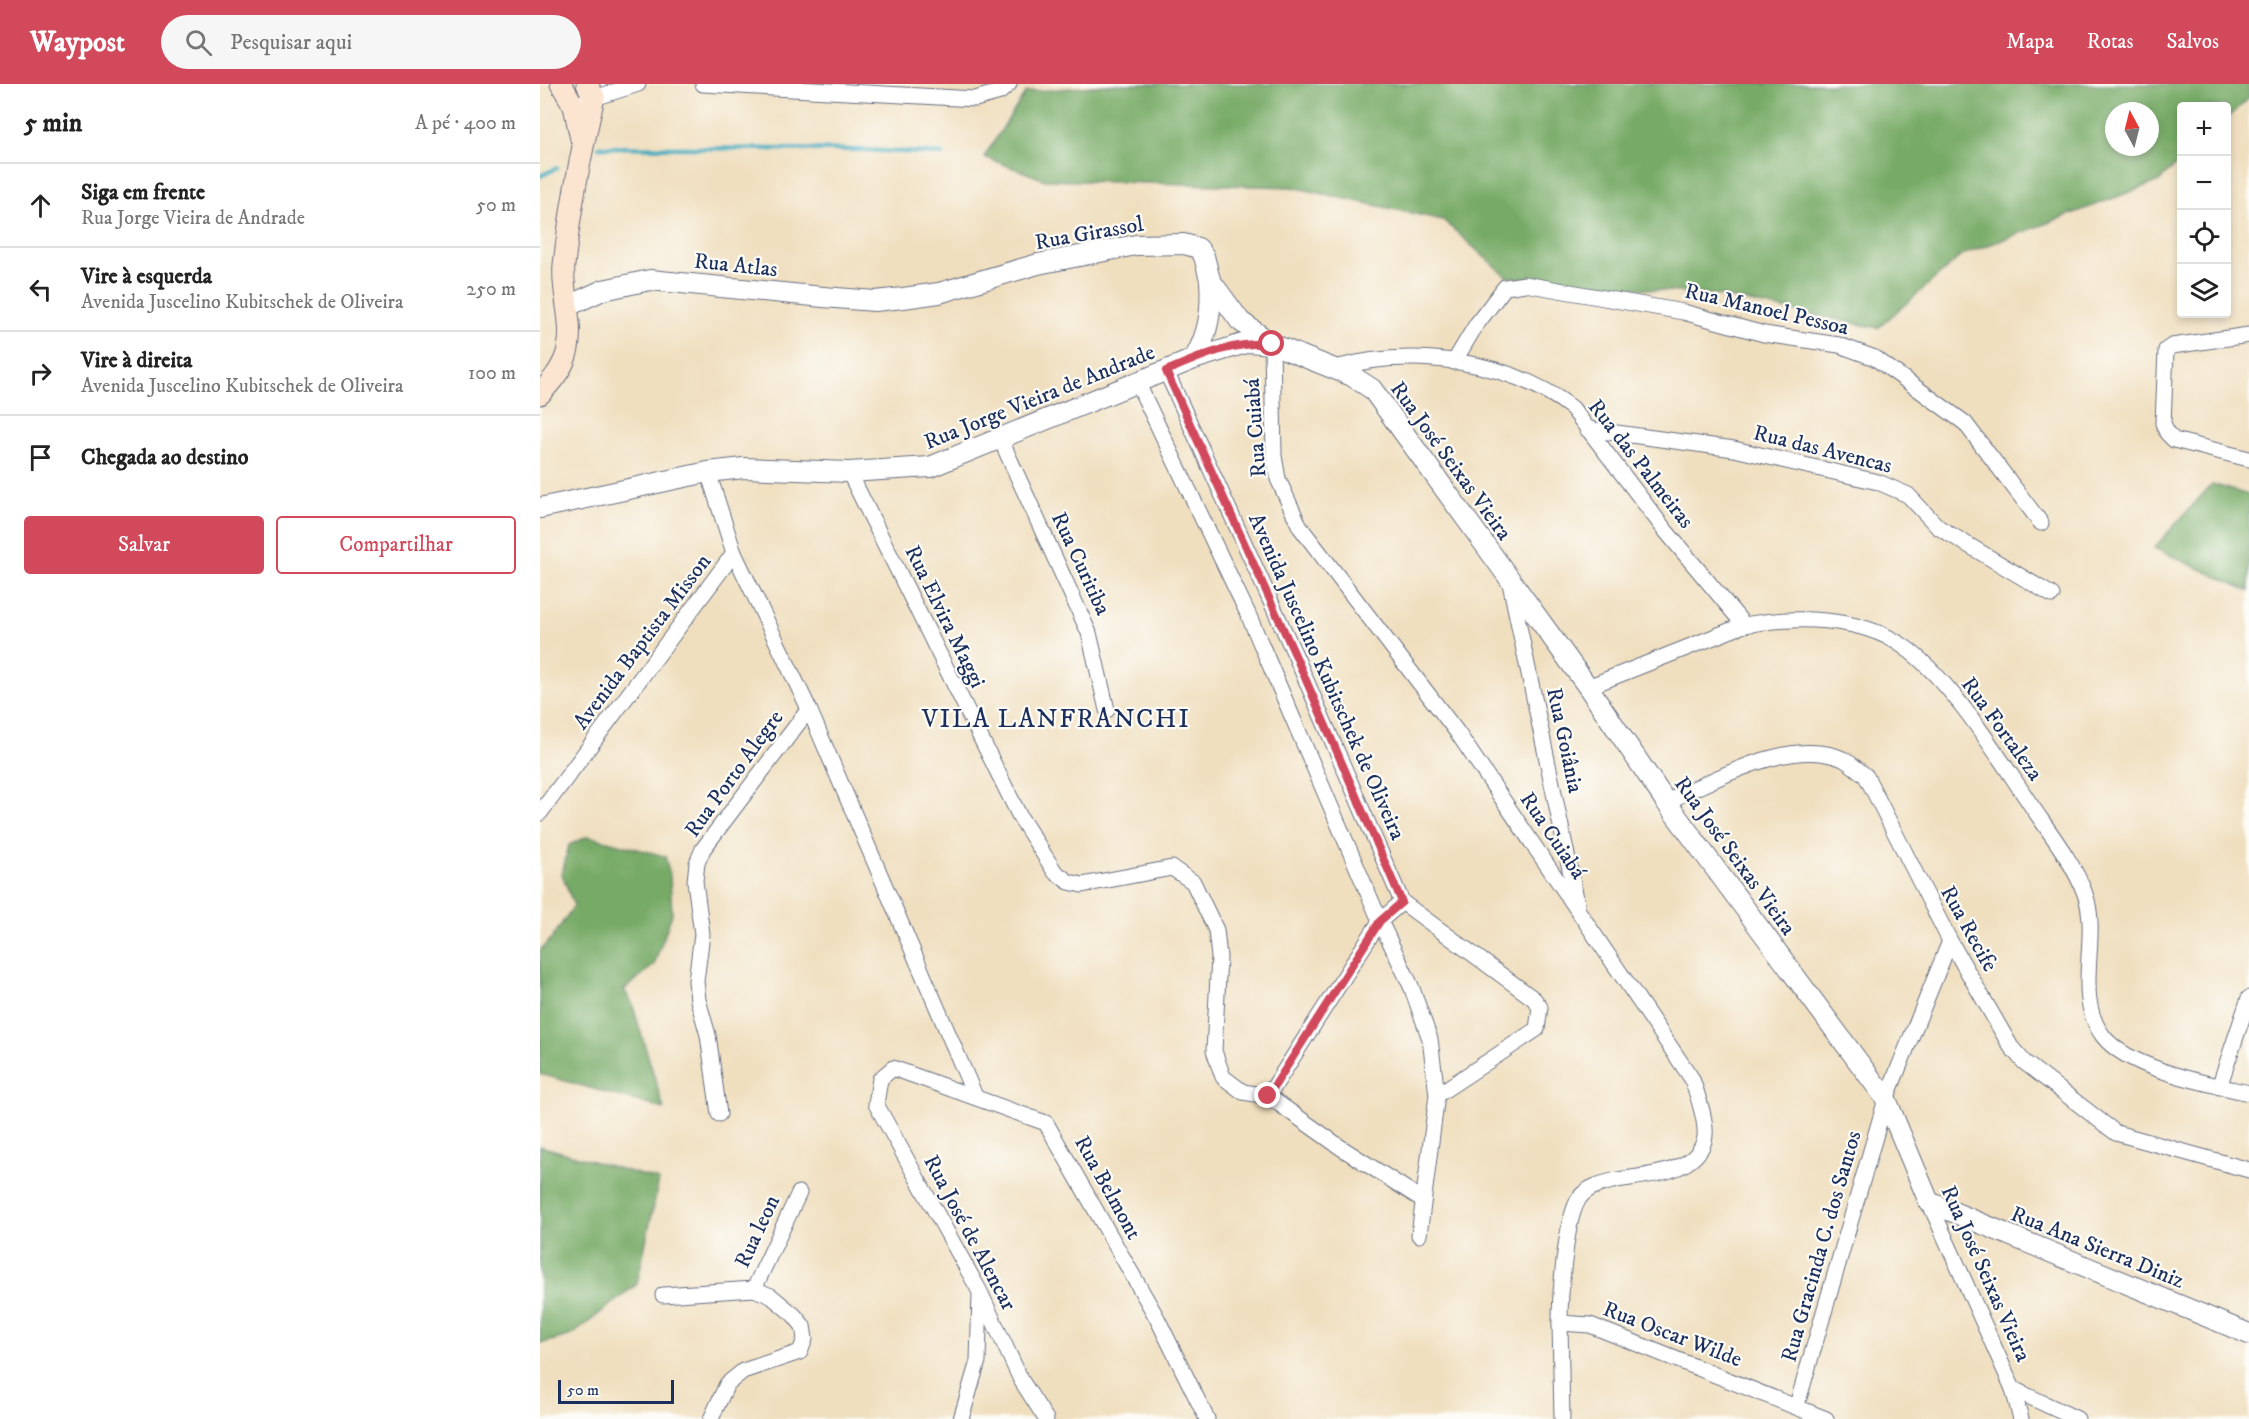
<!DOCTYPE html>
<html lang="pt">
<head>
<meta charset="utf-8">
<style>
  :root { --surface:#fff; --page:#f6f6f6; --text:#222; --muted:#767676; --line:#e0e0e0; --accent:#d1495b }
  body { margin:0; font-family:"IM FELL DW Pica",serif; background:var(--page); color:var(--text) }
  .controls { position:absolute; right:18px; top:18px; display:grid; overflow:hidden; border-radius:6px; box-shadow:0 3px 9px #0003 }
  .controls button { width:54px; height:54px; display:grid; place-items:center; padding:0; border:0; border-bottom:2px solid var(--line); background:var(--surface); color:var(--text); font:30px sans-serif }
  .compass { position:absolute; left:1565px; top:18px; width:54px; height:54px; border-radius:50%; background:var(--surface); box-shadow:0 3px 9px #0003; rotate:353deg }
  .scale { position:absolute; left:18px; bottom:15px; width:116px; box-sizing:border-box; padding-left:6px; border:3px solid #1b2f5e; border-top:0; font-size:16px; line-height:21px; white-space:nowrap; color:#1b2f5e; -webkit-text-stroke:4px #fdfcf7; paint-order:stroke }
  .stop { position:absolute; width:18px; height:18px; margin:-14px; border:4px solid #d1495b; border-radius:50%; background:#fff }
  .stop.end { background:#d1495b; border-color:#fff; box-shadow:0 2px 6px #0008 }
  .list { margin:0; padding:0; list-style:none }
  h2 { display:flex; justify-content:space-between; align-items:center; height:78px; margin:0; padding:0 24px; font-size:26px }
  h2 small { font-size:20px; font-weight:400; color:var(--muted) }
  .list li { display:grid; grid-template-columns:39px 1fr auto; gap:18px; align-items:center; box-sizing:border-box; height:84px; padding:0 24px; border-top:2px solid var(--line) }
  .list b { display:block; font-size:22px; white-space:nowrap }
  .list p { margin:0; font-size:20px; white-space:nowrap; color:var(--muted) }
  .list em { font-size:20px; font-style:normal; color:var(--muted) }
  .actions { display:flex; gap:12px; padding:18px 24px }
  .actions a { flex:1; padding:14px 0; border:2px solid var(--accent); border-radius:6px; text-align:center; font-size:21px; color:var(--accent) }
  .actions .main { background:var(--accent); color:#fff }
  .icon { flex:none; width:33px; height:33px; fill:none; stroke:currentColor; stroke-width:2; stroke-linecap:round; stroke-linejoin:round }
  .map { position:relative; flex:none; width:1709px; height:1335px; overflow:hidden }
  header { display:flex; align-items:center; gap:36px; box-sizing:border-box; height:84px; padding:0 30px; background:var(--accent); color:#fff }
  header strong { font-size:28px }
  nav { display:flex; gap:33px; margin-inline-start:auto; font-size:21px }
  .search { width:420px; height:54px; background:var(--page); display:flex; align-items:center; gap:15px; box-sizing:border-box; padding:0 21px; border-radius:33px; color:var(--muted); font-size:22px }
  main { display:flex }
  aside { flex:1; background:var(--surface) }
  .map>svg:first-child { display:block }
  .forest { fill:#7a6; stroke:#496c62; stroke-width:1.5; fill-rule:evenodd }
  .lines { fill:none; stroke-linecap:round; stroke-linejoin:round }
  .stream { stroke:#3eaabe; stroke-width:4.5 }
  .minor-casing { stroke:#666d80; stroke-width:17 }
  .tertiary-casing { stroke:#666d80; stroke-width:22 }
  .secondary-casing { stroke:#666d80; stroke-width:23 }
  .minor { stroke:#fff; stroke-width:15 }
  .tertiary { stroke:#fff; stroke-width:20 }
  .secondary { stroke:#fce5d0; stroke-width:21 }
  .route { stroke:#d1495b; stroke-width:8 }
  .labels { text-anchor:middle; stroke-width:4.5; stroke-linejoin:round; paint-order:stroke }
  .street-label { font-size:22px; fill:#1b2f5e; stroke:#fdfcf7 }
  .quarter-label { font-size:26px; letter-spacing:1.5px; fill:#1b2f5e; stroke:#fdfcf7 }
</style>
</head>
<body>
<header>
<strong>Waypost</strong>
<div class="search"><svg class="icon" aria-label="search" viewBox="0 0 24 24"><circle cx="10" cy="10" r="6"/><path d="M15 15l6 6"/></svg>Pesquisar aqui</div>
<nav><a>Mapa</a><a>Rotas</a><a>Salvos</a></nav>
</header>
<main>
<aside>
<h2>5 min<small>A pé · 400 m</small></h2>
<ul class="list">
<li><svg class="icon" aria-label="ahead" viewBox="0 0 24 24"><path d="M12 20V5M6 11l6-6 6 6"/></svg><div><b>Siga em frente</b><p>Rua Jorge Vieira de Andrade</p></div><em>50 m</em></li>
<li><svg class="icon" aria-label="left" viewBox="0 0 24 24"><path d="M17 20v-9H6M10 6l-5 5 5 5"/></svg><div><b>Vire à esquerda</b><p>Avenida Juscelino Kubitschek de Oliveira</p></div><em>250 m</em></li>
<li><svg class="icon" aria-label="right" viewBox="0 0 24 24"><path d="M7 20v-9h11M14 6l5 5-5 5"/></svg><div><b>Vire à direita</b><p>Avenida Juscelino Kubitschek de Oliveira</p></div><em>100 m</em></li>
<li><svg class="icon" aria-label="arrive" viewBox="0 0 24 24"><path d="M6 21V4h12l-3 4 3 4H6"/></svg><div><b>Chegada ao destino</b></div></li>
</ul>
<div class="actions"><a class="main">Salvar</a><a>Compartilhar</a></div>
</aside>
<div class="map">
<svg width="1709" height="1335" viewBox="0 0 1709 1335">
  <rect width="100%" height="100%" fill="#fdfcf7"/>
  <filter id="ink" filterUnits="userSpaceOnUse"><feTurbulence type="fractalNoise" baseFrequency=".0167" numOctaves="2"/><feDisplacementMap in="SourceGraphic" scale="12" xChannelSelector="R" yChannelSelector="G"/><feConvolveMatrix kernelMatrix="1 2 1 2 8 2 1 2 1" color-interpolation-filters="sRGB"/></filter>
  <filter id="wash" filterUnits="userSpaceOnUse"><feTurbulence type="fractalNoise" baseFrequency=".008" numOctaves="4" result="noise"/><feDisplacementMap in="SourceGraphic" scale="24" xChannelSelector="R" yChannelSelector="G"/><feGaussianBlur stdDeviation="1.35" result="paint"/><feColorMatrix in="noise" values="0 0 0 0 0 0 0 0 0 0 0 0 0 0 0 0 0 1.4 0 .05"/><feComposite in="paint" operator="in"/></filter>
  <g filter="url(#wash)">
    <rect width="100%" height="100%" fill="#f0dfbf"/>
    <g class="forest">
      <path d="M 577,0 L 1709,0 L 1709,14 L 1687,35 L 1686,22 L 1642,22 L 1641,76 L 1619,97 L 1422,171 L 1338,244 L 1174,211 L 967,193 L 903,136 L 752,103 L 505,96 L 444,73 L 486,8 ZM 1574,27 L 1610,27 L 1610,63 L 1574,63 Z"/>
      <polygon points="1672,400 1709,411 1709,507 1614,464"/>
      <polygon points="48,752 125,772 130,792 132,830 114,881 84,906 92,919 124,1025 0,990 0,866 11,855 34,822 22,790 29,761"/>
      <polygon points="0,1062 119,1096 97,1200 32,1251 0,1260"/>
    </g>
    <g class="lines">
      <g class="stream">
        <polyline points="59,63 324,66 403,70"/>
        <polyline points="0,92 17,84"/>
      </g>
    </g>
  </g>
  <g filter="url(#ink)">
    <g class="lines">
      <defs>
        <g id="minor">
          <polyline points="163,0 435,15 460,8 469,0"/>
          <polyline points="45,17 98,0"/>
          <polyline points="1709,251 1632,262 1626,266 1623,339 1627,349 1634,356 1709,375"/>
          <path d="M 732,260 L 734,372 L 738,395 L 760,443 L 917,648 L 1152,995 C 1157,1010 1169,1042 1164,1057 C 1154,1090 1105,1091 1077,1096 C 1064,1099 1049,1102 1040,1113 C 1025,1133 1020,1213 1020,1239 L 1050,1241 L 1286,1335"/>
          <polyline points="914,278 936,241 965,203 985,200 1143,228 1224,250 1299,261 1335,274 1425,339 1501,439"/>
          <path d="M 795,284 C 871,263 968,275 1032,324 L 1125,446 L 1204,541"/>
          <polyline points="626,287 756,573 862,818 994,915 1000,923 997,945 897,1011"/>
          <polyline points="597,298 708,530 840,837 871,902 890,955 897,1011 879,1151"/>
          <polyline points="1047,345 1194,365 1338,398 1368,411 1398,443 1512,511"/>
          <polyline points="461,356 549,549 567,626"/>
          <polyline points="168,388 194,469 269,625 435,1012"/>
          <polyline points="309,388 480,733 515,788 529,798 542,801 632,784 653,798 676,846 679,873 674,967 683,993 703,1008 728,1012 800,1063 883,1116"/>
          <polyline points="970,499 1037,819"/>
          <path d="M 1048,603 L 1204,541 C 1253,532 1320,532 1363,562 C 1408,593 1452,663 1483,709 C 1503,741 1532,774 1545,810 C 1561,854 1532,911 1563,952 C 1588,985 1669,1000 1709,1009"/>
          <path d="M 1126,718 C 1174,696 1251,652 1303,675 C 1311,679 1319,687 1326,692 L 1410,857 L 1471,963 L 1484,978 L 1576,1049 L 1709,1086"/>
          <polyline points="0,729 194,469"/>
          <polyline points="1679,1003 1709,914"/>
          <polyline points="728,1012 840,837 862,818"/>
          <polyline points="179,1030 168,951 158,916 156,897 162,850 155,797 157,779 163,765 269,625"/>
          <polyline points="1389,1118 1473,1305 1481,1335"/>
          <polyline points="214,1205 259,1109"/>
          <polyline points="123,1211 214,1205 231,1212 254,1231 263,1242 265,1255 260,1268 203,1287 187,1300 171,1335"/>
          <polyline points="1020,1239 1022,1335"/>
          <polyline points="1473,1305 1537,1335"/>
          <polyline points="1257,1321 1346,1015 1410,857"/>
          <polyline points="421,1335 438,1277 440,1211"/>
          <polyline points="506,1335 481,1296 440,1208 336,1020 340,995 353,984 506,1039 617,1234 667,1335"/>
        </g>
        <g id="tertiary">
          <polyline points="28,222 63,206 110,196 283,213 335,217 363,214 399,209 498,180 596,161 644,160 658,164 664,172 670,196 700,237 732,260"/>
          <path d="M 654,275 C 669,249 672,226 670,196"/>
          <polyline points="0,424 168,388 204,384 309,388 390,383 654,275 709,258 732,260 812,292 832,305 1048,603 1126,718 1346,1015 1389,1118 1709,1250"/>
        </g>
        <g id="secondary">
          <polyline points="21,0 34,22 41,55"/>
          <path d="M 0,310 C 10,299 21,287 26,272 C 36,242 21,211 24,181 C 30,125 41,68 54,13 L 47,0"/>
        </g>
      </defs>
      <use href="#minor" class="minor-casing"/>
      <use href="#tertiary" class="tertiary-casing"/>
      <use href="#secondary" class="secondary-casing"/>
      <use href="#minor" class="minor"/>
      <use href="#tertiary" class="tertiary"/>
      <use href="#secondary" class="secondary"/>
    </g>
  </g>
  <g class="lines" filter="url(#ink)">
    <path class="route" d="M 728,1012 L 840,837 L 862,818 L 756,573 L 626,287 C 662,272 693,257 732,260"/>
  </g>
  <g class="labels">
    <g class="street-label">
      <text transform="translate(549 148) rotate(-10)" y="8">Rua Girassol</text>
      <text transform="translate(196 180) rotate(6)" y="8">Rua Atlas</text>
      <text transform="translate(1227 224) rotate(13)" y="8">Rua Manoel Pessoa</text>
      <text transform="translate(499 312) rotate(-22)" y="8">Rua Jorge Vieira de Andrade</text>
      <text transform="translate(714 344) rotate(-94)" y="8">Rua Cuiabá</text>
      <text transform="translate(1283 364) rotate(14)" y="8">Rua das Avencas</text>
      <text transform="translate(912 376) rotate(54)" y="8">Rua José Seixas Vieira</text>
      <text transform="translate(1102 379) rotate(52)" y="8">Rua das Palmeiras</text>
      <text transform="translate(542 479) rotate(65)" y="8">Rua Curitiba</text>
      <text transform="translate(406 532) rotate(64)" y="8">Rua Elvira Maggi</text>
      <text transform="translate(101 557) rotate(-53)" y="8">Avenida Baptista Misson</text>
      <text transform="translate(788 592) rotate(66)" y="8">Avenida Juscelino Kubitschek de Oliveira</text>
      <text transform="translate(1463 644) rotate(54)" y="8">Rua Fortaleza</text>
      <text transform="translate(1026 656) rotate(78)" y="8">Rua Goiânia</text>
      <text transform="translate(193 689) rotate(-54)" y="8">Rua Porto Alegre</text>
      <text transform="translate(1014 751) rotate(56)" y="8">Rua Cuiabá</text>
      <text transform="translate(1196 771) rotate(54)" y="8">Rua José Seixas Vieira</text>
      <text transform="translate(1430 844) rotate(61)" y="8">Rua Recife</text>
      <text transform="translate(569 1103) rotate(61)" y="8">Rua Belmont</text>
      <text transform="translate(216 1147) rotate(-65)" y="8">Rua leon</text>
      <text transform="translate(431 1148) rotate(62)" y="8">Rua José de Alencar</text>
      <text transform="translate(1280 1162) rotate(-74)" y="8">Rua Gracinda C. dos Santos</text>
      <text transform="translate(1558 1162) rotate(22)" y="8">Rua Ana Sierra Diniz</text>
      <text transform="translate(1447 1189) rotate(66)" y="8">Rua José Seixas Vieira</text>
      <text transform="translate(1133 1249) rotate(21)" y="8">Rua Oscar Wilde</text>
    </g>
    <g class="quarter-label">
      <text x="516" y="643">VILA LANFRANCHI</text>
    </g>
  </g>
</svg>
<div class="controls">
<button>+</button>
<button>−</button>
<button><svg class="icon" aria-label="locate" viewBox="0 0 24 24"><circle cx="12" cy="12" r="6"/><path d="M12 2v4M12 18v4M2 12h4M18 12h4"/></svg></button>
<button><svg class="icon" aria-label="layers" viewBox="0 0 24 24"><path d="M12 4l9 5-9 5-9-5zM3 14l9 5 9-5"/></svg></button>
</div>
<svg class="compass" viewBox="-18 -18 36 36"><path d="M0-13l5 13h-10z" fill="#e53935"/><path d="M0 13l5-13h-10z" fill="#767676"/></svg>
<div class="scale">50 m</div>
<div class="stop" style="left:732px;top:260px"></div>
<div class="stop end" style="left:728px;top:1012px"></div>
</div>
</main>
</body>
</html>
